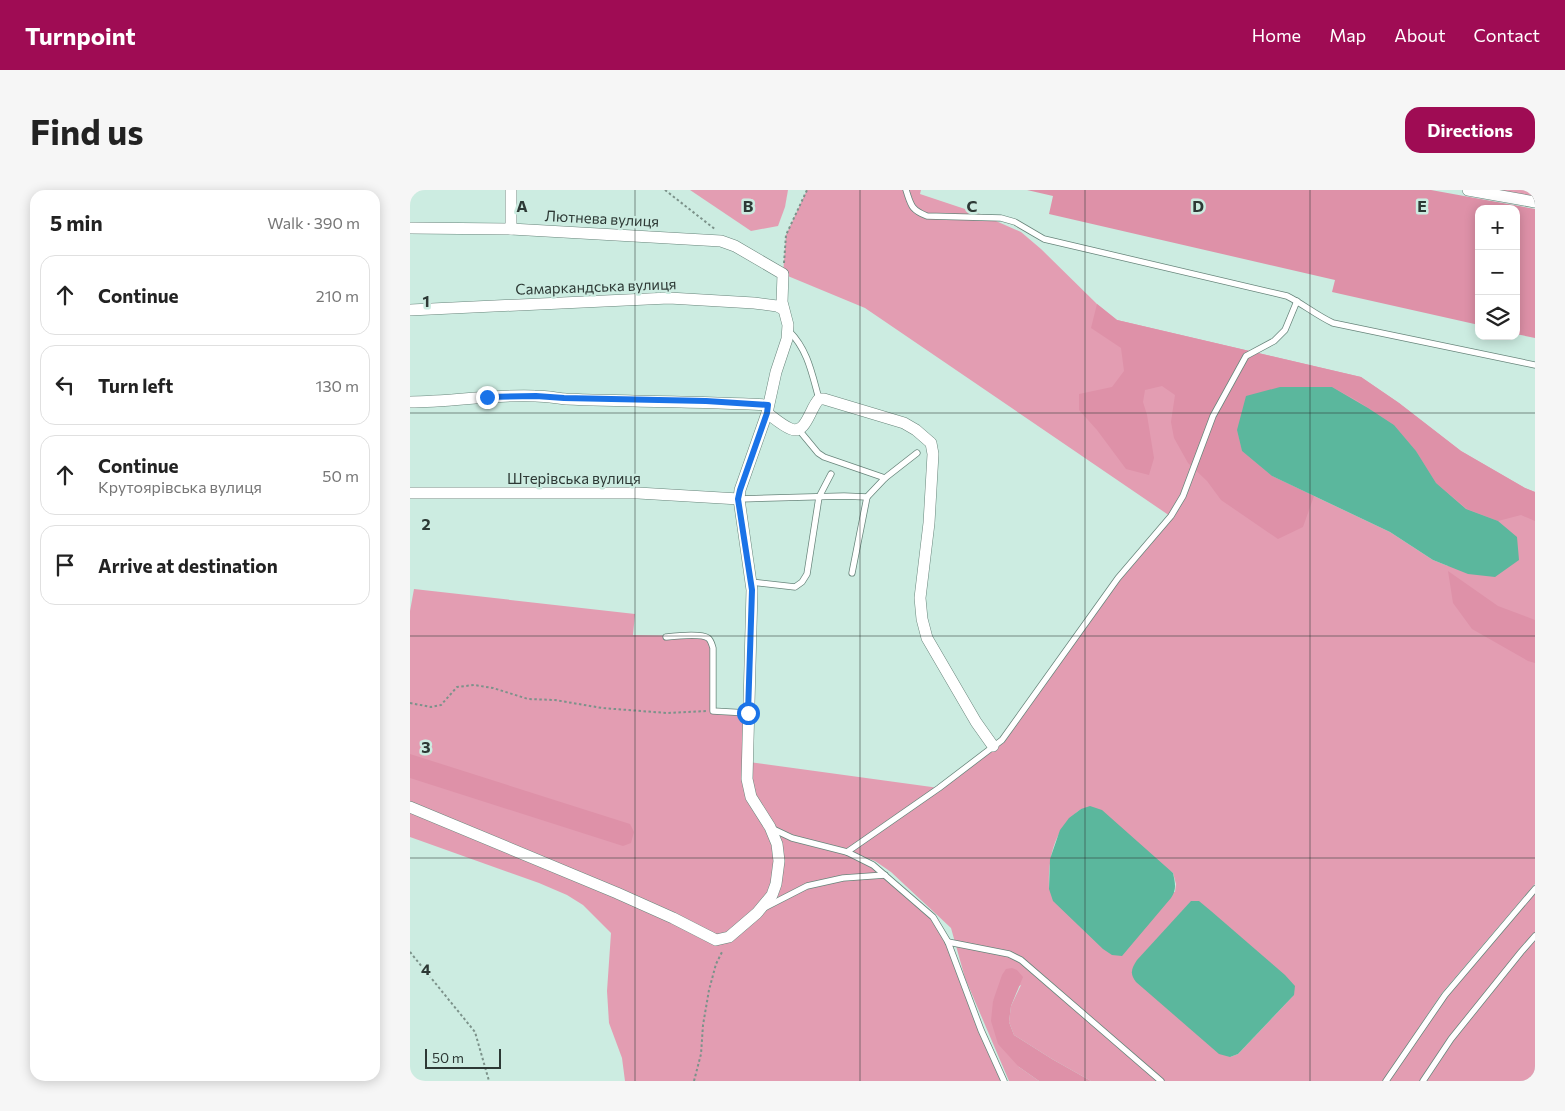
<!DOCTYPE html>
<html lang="en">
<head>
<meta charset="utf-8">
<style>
  :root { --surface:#fff; --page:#f6f6f6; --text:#222; --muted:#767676; --line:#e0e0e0; --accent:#9f0c54 }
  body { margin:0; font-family:Commissioner,sans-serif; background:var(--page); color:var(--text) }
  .controls { position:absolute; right:15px; top:15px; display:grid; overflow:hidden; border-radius:10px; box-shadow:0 2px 12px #0003 }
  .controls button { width:45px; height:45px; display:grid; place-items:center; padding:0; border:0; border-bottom:1px solid var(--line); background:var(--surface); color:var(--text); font:25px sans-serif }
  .scale { position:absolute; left:15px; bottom:12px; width:76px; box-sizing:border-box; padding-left:5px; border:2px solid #2d3935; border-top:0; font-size:14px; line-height:18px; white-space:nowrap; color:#2d3935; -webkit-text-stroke:4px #ccece1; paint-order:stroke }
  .stop { position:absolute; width:15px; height:15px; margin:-11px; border:4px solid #1a73e8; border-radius:50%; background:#fff }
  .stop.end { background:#1a73e8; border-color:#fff; box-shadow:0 1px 5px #0008 }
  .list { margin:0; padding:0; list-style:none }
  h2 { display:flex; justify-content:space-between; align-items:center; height:65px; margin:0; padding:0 20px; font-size:21px }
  h2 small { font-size:16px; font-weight:400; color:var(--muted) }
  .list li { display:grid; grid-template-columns:32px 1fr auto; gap:15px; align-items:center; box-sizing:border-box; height:80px; margin:0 10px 10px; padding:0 10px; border:1px solid var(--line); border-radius:15px }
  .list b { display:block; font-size:19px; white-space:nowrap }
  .list p { margin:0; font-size:16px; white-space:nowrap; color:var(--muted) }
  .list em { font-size:16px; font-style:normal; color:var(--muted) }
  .icon { flex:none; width:28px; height:28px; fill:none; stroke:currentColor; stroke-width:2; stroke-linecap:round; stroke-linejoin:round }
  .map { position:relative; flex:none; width:1125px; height:891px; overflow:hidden; border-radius:15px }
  header { display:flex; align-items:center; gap:30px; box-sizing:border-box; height:70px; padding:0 25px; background:var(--accent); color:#fff }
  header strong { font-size:24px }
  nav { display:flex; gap:28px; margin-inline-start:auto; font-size:18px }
  .intro { display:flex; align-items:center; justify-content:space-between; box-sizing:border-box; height:120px; padding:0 30px }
  h1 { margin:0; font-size:35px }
  .button { padding:12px 22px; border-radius:15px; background:var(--accent); color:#fff; font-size:18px; font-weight:700 }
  main { display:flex; gap:30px; padding:0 30px }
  aside { flex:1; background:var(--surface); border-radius:15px; box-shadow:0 2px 12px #0003 }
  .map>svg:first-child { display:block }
  .green { fill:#e39db2; fill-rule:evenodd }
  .forest { fill:#de91a8 }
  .water { fill:#5bb79d }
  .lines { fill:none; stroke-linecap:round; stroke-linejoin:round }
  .lane-casing { stroke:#68857b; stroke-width:7 }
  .street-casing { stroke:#68857b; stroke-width:12 }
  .path { stroke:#7c928a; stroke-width:2; stroke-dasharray:2.5 2.5; stroke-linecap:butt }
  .lane { stroke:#fff; stroke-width:5.5 }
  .street { stroke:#fff; stroke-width:11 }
  .route { stroke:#1a73e8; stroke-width:6 }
  .grid { fill:none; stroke:#2d3935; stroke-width:1; stroke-opacity:0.55 }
  .labels { text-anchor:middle; stroke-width:5; stroke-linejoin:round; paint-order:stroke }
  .street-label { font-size:15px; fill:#2d3935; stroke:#ccece1 }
  .grid-label { font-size:16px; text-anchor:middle; font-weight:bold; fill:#2d3935; stroke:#ccece1; stroke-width:5; stroke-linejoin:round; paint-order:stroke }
</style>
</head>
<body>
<header>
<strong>Turnpoint</strong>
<nav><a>Home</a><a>Map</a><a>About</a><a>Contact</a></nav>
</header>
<div class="intro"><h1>Find us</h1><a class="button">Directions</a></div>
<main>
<aside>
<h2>5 min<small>Walk · 390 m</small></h2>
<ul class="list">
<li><svg class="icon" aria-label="ahead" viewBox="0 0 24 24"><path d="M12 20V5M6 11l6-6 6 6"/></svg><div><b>Continue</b></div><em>210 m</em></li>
<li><svg class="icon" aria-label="left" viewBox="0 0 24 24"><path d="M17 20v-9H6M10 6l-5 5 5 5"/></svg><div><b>Turn left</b></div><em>130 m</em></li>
<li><svg class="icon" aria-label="ahead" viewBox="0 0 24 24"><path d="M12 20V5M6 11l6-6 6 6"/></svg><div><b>Continue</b><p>Крутоярівська вулиця</p></div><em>50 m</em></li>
<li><svg class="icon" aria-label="arrive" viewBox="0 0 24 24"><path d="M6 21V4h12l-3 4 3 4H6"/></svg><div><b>Arrive at destination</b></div></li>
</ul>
</aside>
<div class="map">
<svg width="1125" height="891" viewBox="0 0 1125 891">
  <rect width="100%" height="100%" fill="#ccece1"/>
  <g class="green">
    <polygon points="280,0 378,0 375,17 368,36 341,41"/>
    <path d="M 397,0 L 511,0 L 510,4 L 570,24 L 611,42 L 631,59 L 687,114 L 707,130 L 951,187 L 989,213 L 1051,261 L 1115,298 L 1125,302 L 1125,694 L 1032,803 L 973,891 L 681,891 L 642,869 L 604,845 L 599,832 L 601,816 L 611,795 L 583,811 L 609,877 L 629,891 L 599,891 L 555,788 L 541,738 L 481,682 L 465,671 L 441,663 L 463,675 L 523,727 L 538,752 L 594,891 L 215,891 L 212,868 L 199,833 L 197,801 L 201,743 L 173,715 L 157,705 L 129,693 L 0,647 L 0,421 L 4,399 L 225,424 L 223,445 L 292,446 L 302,452 L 303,520 L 338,523 L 339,572 L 529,598 L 592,550 L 665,447 L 760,326 L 455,118 L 373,84 L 376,45 ZM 1006,261 L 1038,376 L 1023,370 L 980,342 L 862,286 ZM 671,619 L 763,683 L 766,694 L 765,702 L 639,699 C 638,666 644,639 671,619 ZM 884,805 L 828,864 L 820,867 Z"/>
    <polygon points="1058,0 1125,0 1125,12"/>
    <polygon points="1125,699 1125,891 976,891 1034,805"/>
  </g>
  <g class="forest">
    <polygon points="617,0 1021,0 1125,19 1125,148 1106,144 1106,19 1069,19 1069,135 922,102 925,90 639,24 643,6"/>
    <polygon points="687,114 707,130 951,187 989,213 1051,261 1115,298 1125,302 1125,331 1111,325 1088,331 1057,319 1026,293 1006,261 984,235 946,210 922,197 870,197 827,240 832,261 862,286 904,306 893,337 868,349 811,310 797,291 778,273 764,248 761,232 765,205 752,196 735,200 733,212 737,225 744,268 739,285 716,279 687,240 669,220 669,204 702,197 714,181 711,158 681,138"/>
    <polygon points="1038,381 1088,416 1125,430 1125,473 1118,471 1062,439 1043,413"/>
    <polygon points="0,564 220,634 224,642 221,653 213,656 0,588"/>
    <polygon points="602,778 607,780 613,787 601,816 599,832 604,845 642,869 681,891 629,891 609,877 588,854 581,831 583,811 592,785 596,779"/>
  </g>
  <g class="water">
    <polygon points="870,197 922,197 958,218 984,235 1006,261 1026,293 1056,319 1088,331 1107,347 1109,370 1085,387 1058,384 1023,370 980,342 862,286 832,261 827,240 836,206"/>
    <path d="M 680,616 L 692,620 L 763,683 C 765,693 767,699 761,708 L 712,766 L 702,765 L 693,759 L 643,711 L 639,699 L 640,669 L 650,640 L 659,628 L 671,619 Z"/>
    <path d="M 781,711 L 789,711 L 801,721 L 875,785 L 885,796 L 884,805 L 828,864 L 820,867 L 809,864 L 726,792 C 719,783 722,778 727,770 Z"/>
  </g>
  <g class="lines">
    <defs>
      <g id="lane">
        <path d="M 496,0 C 501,15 501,20 517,26 L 591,28 L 605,32 L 634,49 L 877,106 C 893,114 906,125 923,133 L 1125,175"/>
        <path d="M 379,141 C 398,160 402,184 409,209"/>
        <polyline points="389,240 408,263 414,267 475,288 507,263"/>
        <polyline points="329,309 434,306 457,307 475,288"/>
        <polyline points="442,383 457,307"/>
        <polyline points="341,392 385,397 392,392 397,384 409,307 421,284"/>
        <path d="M 256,447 C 265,446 291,443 298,448 C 301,450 302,455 303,458 L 303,521 L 338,523"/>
        <polyline points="363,639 382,648 437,662 463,675 523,727 538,752 571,840 594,891"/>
        <polyline points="437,662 529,598 592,550 708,388 761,326 773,306 803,226 836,166 864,151 875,140 887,111"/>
        <polyline points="356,717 397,696 433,688 475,685"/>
        <polyline points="538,752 599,764 611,770 751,891"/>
        <polyline points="976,891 1035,805 1125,699"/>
        <polyline points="1013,891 1041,849 1111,762 1125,746"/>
      </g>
      <g id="street">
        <polyline points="101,0 101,39"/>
        <polyline points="1058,0 1125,12"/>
        <polyline points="0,38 101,39 311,51 325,56 373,84 372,112 378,135 377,149 366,182 357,223 330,300 329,309 342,400 337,589 341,607 360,637 367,654 369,671 366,694 362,705 347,723 319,747 306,750 263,728 207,703 0,617"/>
        <polyline points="0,120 259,108 344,113 367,116 373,119"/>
        <path d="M 0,212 C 42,212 84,204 125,206 C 136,206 146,208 156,209 C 223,212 290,211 358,215"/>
        <path d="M 357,223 C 364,228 373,236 381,239 C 396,245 400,218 409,209 L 414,209 L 494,233 L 506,240 L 521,253 L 523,264 L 519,333 L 510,408 L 512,429 L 517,448 L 566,532 L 583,556"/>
        <polyline points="0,303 228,303 329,309"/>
      </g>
    </defs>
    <use href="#lane" class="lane-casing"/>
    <use href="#street" class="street-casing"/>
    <g class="path">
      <polyline points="255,0 306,40"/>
      <polyline points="374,73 376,45 397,0"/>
      <polyline points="0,513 21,517 31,515 47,497 64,495 83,498 118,509 145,510 192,518 257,523 296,521"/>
      <polyline points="0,762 65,842 79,891"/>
      <polyline points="284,891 291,864 293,835 299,800 306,774 313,760"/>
    </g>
    <use href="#lane" class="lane"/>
    <use href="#street" class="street"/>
  </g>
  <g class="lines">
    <polyline class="route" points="77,207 126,206 154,208 296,211 358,215 357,223 330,300 328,309 342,400 338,523"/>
  </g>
  <path class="grid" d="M 225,0 L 225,891M 450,0 L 450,891M 675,0 L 675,891M 900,0 L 900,891M 0,223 L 1125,223M 0,446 L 1125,446M 0,668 L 1125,668"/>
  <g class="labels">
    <g class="street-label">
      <text transform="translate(192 29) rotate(3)" y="5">Лютнева вулиця</text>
      <text transform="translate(186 97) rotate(-2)" y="5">Самаркандська вулиця</text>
      <text x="164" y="294">Штерівська вулиця</text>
    </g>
  </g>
  <g class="grid-label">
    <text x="112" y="22">A</text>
    <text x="338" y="22">B</text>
    <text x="562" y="22">C</text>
    <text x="788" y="22">D</text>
    <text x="1012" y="22">E</text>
    <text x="16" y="117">1</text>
    <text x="16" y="340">2</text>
    <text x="16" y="563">3</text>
    <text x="16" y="785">4</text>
  </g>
</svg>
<div class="controls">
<button>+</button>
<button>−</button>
<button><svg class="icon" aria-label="layers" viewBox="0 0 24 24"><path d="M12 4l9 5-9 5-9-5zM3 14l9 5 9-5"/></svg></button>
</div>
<div class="scale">50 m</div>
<div class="stop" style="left:338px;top:523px"></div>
<div class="stop end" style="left:77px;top:207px"></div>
</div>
</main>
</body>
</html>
